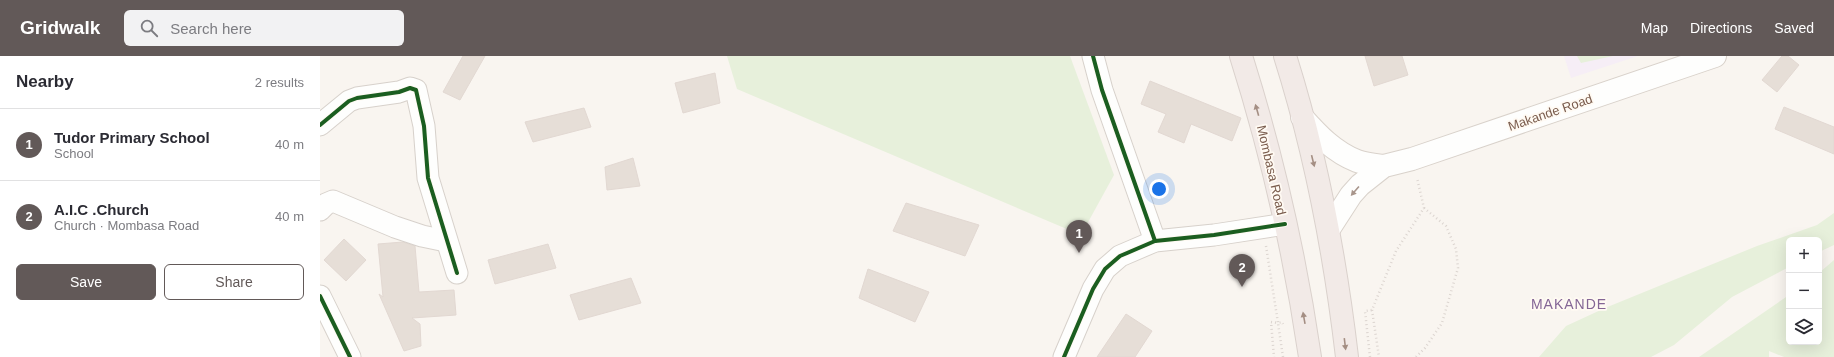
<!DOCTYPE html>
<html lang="en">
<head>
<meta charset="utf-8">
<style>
  :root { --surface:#fff; --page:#f2f2f3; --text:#2b2b33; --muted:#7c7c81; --line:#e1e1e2; --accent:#625958 }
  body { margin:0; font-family:Arial,sans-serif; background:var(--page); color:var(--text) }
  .controls { position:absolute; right:12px; bottom:12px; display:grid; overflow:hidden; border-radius:6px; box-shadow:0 4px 16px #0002 }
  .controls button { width:36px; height:36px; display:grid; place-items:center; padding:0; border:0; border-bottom:1px solid var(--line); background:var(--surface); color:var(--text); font:20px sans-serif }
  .you { position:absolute; left:839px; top:133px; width:14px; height:14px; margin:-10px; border:3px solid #fff; border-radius:50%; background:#1a73e8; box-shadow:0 0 0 6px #1a73e833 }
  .badge { display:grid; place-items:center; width:26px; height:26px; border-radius:50%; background:var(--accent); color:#fff; font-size:13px; font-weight:700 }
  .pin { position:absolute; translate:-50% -33px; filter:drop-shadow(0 1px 2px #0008) }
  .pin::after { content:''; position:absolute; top:21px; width:14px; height:12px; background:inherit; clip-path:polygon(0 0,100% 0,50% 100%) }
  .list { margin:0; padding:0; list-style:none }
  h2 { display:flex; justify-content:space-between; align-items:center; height:52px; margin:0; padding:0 16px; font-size:17px }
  h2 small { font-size:13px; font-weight:400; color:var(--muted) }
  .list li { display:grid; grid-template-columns:26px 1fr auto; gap:12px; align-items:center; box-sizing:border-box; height:72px; padding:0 16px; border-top:1px solid var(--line) }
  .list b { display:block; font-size:15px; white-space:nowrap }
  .list p { margin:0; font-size:13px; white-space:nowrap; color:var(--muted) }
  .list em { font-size:13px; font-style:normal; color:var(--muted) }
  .actions { display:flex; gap:8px; padding:12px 16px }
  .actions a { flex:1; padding:9px 0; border:1px solid var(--accent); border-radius:6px; text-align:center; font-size:14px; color:var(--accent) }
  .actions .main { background:var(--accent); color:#fff }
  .icon { flex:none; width:22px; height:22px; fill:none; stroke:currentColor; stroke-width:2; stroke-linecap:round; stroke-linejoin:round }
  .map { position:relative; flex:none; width:1514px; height:301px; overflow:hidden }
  header { display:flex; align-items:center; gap:24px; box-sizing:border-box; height:56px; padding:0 20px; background:var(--accent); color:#fff }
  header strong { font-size:19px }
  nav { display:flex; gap:22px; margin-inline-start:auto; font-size:14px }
  .search { width:280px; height:36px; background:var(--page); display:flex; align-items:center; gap:10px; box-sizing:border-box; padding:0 14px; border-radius:6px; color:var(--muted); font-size:15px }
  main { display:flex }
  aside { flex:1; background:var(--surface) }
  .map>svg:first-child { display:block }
  .education { fill:#f6eef6 }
  .green { fill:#e7f0db }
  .building { fill:#e6ded7; stroke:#e2d8d2 }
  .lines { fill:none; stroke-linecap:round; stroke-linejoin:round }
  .street-casing { stroke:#d7d1cb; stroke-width:23 }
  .secondary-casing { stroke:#d9d2cb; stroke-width:24 }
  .highway-casing { stroke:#dad1cc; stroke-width:24 }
  .path { stroke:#dcd5d0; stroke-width:2.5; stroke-dasharray:1 3; stroke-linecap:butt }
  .street { stroke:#fefefd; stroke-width:21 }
  .secondary { stroke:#fefefd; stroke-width:22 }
  .highway { stroke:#f2eae7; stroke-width:22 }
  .cycleway-casing { stroke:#fffaf3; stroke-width:6 }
  .cycleway { stroke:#1b5e20; stroke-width:4 }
  .oneway { fill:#a48e83 }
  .oneway2 { fill:#a8958b }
  .labels { text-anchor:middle; stroke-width:3.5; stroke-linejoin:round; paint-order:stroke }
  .street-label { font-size:13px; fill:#7a5c4d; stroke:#fffaf3 }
  .neighbourhood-label { font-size:14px; letter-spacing:1px; fill:#846695; stroke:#fffaf3 }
</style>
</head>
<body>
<header>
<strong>Gridwalk</strong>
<div class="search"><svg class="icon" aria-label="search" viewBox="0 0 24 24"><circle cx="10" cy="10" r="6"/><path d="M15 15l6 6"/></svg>Search here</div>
<nav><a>Map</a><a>Directions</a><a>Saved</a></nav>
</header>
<main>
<aside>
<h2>Nearby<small>2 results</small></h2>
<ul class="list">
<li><span class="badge">1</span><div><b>Tudor Primary School</b><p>School</p></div><em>40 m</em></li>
<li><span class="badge">2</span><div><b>A.I.C .Church</b><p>Church · Mombasa Road</p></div><em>40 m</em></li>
</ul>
<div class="actions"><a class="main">Save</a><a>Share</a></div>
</aside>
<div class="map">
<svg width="1514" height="301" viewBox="0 0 1514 301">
  <rect width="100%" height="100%" fill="#f9f5f0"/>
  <polygon class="education" points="1244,0 1318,0 1251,22"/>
  <g class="green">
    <polygon points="407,0 750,0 794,119 761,179 417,33"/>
    <polygon points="1257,0 1293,0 1261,7"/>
    <polygon points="1514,157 1514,189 1499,196 1499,184 1469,184 1469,211 1412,241 1354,289 1331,301 1219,301 1246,270 1285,252 1437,190 1497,169"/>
    <polygon points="1514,204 1514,301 1464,301 1449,295 1449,301 1379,301 1469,239 1469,286 1499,286 1499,217"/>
  </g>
  <g class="building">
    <polygon points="143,0 165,0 140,44 123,36"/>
    <polygon points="1045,0 1082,0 1088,19 1054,30"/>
    <polygon points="1462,0 1468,0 1479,9 1457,36 1442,24"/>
    <polygon points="395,17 400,47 363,57 355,27"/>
    <polygon points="830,25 921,62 912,85 871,68 864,87 838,76 846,58 821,48"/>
    <polygon points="1464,51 1514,71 1514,98 1455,73"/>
    <polygon points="264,52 271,71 213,86 205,66"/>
    <polygon points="313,102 320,130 287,134 285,111"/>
    <polygon points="586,147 659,169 645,200 573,175"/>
    <polygon points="24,183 46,204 26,225 4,204"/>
    <polygon points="83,186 95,190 99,236 134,234 136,259 92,262 100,268 101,290 84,295 59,238 63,241 58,188"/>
    <polygon points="228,188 236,212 175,228 168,204"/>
    <polygon points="548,213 609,236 595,266 539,242"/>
    <polygon points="311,222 321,247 259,264 250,239"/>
    <polygon points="806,258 832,275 815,301 777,301"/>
  </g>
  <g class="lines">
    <defs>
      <g id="street">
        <polyline points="773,0 782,34 835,185"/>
        <polyline points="0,69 29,45 37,42 79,36 90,32 96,34 104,70 108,122 137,217"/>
        <polyline points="0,154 6,148 13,145 75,171 102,180 126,185"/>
        <polyline points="0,240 30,301"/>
        <polyline points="744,301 773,233 785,213 800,200 835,185 894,179 965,168"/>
      </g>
      <g id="secondary">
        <path d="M 982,61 C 998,79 1014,96 1037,105 C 1045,108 1056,109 1064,110"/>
        <polyline points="1009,173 1031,139 1040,129 1064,110 1092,103 1395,0"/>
      </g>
      <g id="highway">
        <path d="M 921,0 C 952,98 975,199 990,301"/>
        <path d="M 965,0 C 996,98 1015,199 1027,301"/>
      </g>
    </defs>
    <use href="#street" class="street-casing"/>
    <use href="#secondary" class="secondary-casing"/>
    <use href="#highway" class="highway-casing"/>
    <g class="path">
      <polyline points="946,190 958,267 951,266 954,301"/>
      <polyline points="1052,254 1059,301"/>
      <polyline points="963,301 958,267 962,266 963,268"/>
      <polyline points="1050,301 1045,255 1052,254 1076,195 1104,152 1097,122"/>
      <polyline points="1096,301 1105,292 1122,267 1138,212 1136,193 1126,170 1104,152"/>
    </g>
    <use href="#street" class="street"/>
    <use href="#secondary" class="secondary"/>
    <use href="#highway" class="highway"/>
    <defs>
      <g id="cycleway">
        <polyline points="773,0 782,34 835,185"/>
        <polyline points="0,69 29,45 37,42 79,36 90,32 96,34 104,70 108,122 137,217"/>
        <polyline points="0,240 30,301"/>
        <polyline points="744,301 773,233 785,213 800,200 835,185 894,179 965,168"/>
      </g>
    </defs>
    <use href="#cycleway" class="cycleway-casing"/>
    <use href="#cycleway" class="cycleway"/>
  </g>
  <defs><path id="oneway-solid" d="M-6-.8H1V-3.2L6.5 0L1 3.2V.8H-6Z"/></defs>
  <g class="oneway">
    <use href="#oneway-solid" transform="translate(937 54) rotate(-106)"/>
    <use href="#oneway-solid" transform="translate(993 105) rotate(76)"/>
    <use href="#oneway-solid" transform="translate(984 262) rotate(-100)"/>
    <use href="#oneway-solid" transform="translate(1025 288) rotate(83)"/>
  </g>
  <use class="oneway2" href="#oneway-solid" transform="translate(1035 135) rotate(131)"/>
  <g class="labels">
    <g class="street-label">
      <text transform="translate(1230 56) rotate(-19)" y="5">Makande Road</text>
      <text transform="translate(952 114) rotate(77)" y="5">Mombasa Road</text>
    </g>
    <g class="neighbourhood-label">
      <text x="1249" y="253">MAKANDE</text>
    </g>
  </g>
</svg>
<div class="controls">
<button>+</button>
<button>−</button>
<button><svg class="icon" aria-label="layers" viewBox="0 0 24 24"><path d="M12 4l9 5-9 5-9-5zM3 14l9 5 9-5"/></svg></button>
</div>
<div class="you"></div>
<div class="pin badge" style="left:759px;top:197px">1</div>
<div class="pin badge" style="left:922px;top:231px">2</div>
</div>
</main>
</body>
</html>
